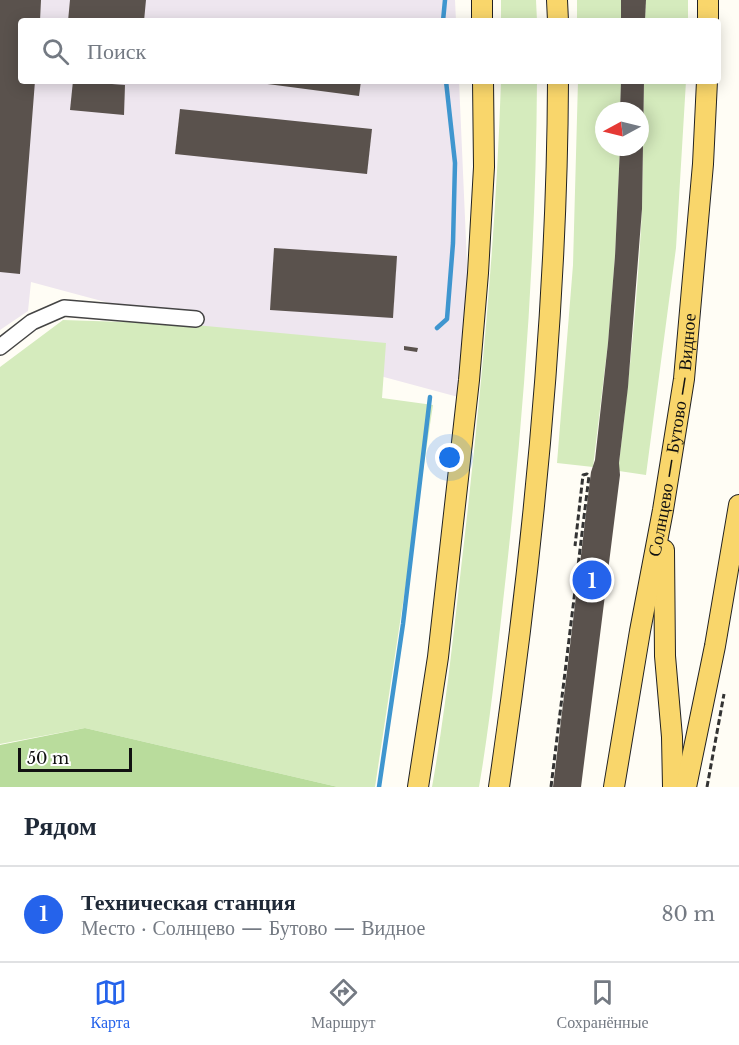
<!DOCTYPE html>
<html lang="ru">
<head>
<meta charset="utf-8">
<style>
  :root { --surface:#fff; --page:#f2f2f3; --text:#1f2937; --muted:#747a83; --line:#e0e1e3; --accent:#2563eb }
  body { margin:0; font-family:"Libre Baskerville",serif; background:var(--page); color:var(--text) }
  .compass { position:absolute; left:595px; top:102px; width:54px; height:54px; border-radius:50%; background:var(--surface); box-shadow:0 3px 15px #0003; rotate:263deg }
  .scale { position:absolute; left:18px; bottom:15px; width:114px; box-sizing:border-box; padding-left:6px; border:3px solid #111; border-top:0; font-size:16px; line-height:21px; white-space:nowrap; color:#111; -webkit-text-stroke:4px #fff; paint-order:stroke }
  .you { position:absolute; left:450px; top:458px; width:21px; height:21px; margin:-15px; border:4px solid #fff; border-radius:50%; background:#1a73e8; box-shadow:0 0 0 9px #1a73e833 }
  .badge { display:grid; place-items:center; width:39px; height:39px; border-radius:50%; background:var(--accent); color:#fff; font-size:20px; font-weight:700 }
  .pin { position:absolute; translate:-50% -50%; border:3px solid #fff; box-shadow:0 2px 6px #0006 }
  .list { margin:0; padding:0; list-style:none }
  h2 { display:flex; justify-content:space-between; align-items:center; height:78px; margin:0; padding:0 24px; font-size:26px }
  h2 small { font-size:20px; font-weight:400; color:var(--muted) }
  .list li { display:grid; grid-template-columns:39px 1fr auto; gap:18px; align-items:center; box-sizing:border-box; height:96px; padding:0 24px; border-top:2px solid var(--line) }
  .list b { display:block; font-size:22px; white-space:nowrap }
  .list p { margin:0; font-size:20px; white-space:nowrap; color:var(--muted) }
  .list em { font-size:20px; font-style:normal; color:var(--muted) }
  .icon { flex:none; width:33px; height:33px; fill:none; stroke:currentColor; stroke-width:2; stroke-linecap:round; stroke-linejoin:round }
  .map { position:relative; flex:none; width:739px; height:787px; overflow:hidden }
  .search { position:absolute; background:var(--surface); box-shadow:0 3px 15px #0003; left:18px; right:18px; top:18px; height:66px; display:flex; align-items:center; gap:15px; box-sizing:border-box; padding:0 21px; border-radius:6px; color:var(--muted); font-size:22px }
  .sheet { height:174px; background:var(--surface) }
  nav { display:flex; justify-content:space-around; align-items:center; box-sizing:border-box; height:84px; border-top:2px solid var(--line); background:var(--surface); font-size:16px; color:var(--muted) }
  nav a { display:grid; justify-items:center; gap:3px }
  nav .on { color:var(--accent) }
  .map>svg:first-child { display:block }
  .industrial { fill:#eee6ef }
  .green { fill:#d5ebbd }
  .forest { fill:#b9dc9c }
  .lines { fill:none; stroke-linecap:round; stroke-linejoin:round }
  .stream { stroke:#3f96cf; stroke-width:4.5 }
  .building { fill:#5a524d }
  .minor-casing { stroke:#444; stroke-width:18 }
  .major-casing { stroke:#222; stroke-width:22 }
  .path { stroke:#333; stroke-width:3; stroke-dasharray:6 3; stroke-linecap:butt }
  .minor { stroke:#fff; stroke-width:15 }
  .major { stroke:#f9d66b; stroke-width:20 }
  .labels { text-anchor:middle; stroke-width:6; stroke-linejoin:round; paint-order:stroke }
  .street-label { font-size:18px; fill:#111; stroke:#fff }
</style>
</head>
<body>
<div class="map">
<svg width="739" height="787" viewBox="0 0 739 787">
  <rect width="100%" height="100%" fill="#fffdf5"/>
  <polygon class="industrial" points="0,0 455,0 456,21 21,21 21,81 459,81 473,401 31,282 28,311 0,330"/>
  <g class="green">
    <polygon points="501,0 536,0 537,21 501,21"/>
    <rect x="577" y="0" width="44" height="21"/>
    <polygon points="646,0 688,0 688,21 645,21"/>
    <path d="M 501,81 L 537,81 C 536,247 524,411 506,575 C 498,646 491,717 479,787 L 432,787 C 447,703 455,619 465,534 C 482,383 496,233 501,81 Z"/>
    <polygon points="578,81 621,81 620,111 604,111 604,147 620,147 615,256 608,343 593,467 557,463 573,265"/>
    <path d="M 644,81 L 686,81 L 676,248 L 646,475 L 619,471 L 619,463 C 629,379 638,294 642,209 C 643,166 643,124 644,81 Z"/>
    <polygon points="63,320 185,324 386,343 382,398 433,405 375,787 338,787 85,728 0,744 0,367"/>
  </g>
  <polygon class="forest" points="85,728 338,787 0,787 0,745"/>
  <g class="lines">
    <g class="stream">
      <polyline points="443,21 445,0"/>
      <polyline points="437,328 447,319 453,243 455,163 446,81"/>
      <polyline points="379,787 403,624 430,397"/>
    </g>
  </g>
  <g class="building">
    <polygon points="0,0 41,0 40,21 21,21 21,81 35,81 20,274 0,272"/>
    <polygon points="70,0 146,0 144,21 68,21"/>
    <polygon points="621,0 646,0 645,21 621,21"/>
    <polygon points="73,81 125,85 124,115 70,110"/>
    <polygon points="244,81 361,81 359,96"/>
    <polygon points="621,81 644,81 642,209 628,387 619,463 620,475 581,787 553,787 591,472 595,460 608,343 615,256 620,147 640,147 640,111 620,111"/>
    <polygon points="180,109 372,129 367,174 175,154"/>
    <polygon points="274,248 397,256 393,318 270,310"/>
    <polygon points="404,346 418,348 417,352 404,350"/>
  </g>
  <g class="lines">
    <defs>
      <polyline id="minor" points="0,347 32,322 64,308 196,319"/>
      <g id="major">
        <polyline points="482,0 482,21"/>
        <polyline points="557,0 558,21"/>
        <polyline points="708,21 708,0"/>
        <polyline points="664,550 665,656 672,737 673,787"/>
        <polyline points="418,787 438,657 469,380 478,273 484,167 483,81"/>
        <path d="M 499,787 C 533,554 557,317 558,81"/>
        <path id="s1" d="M 614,787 L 640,631 L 663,510 L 684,379 L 703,164 L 707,81"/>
        <polyline points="686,787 715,646 739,505"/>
      </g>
    </defs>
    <use href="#minor" class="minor-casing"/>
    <use href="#major" class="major-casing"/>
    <g class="path">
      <polyline points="551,787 589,476 587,474 583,475 575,546"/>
      <polyline points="707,787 724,694"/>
    </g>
    <use href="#minor" class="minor"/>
    <use href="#major" class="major"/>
  </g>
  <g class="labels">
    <g class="street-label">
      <text dy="6" stroke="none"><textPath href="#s1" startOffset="357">Солнцево — Бутово — Видное</textPath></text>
    </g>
  </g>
</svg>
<svg class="compass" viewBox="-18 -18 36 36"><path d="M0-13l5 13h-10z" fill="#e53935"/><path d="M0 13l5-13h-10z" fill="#747a83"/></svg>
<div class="scale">50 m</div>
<div class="you"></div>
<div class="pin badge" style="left:592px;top:580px">1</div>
<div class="search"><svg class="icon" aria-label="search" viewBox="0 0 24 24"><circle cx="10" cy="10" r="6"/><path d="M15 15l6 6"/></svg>Поиск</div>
</div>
<section class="sheet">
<h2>Рядом<small></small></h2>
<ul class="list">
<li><span class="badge">1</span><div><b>Техническая станция</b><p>Место · Солнцево — Бутово — Видное</p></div><em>80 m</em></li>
</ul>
</section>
<nav>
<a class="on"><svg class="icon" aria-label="map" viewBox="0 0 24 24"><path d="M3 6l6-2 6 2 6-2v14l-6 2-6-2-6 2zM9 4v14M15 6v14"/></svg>Карта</a>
<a><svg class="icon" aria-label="directions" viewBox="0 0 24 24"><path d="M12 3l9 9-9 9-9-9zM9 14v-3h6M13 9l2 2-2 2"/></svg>Маршрут</a>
<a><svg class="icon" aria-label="saved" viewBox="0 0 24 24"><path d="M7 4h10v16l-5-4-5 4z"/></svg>Сохранённые</a>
</nav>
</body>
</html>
